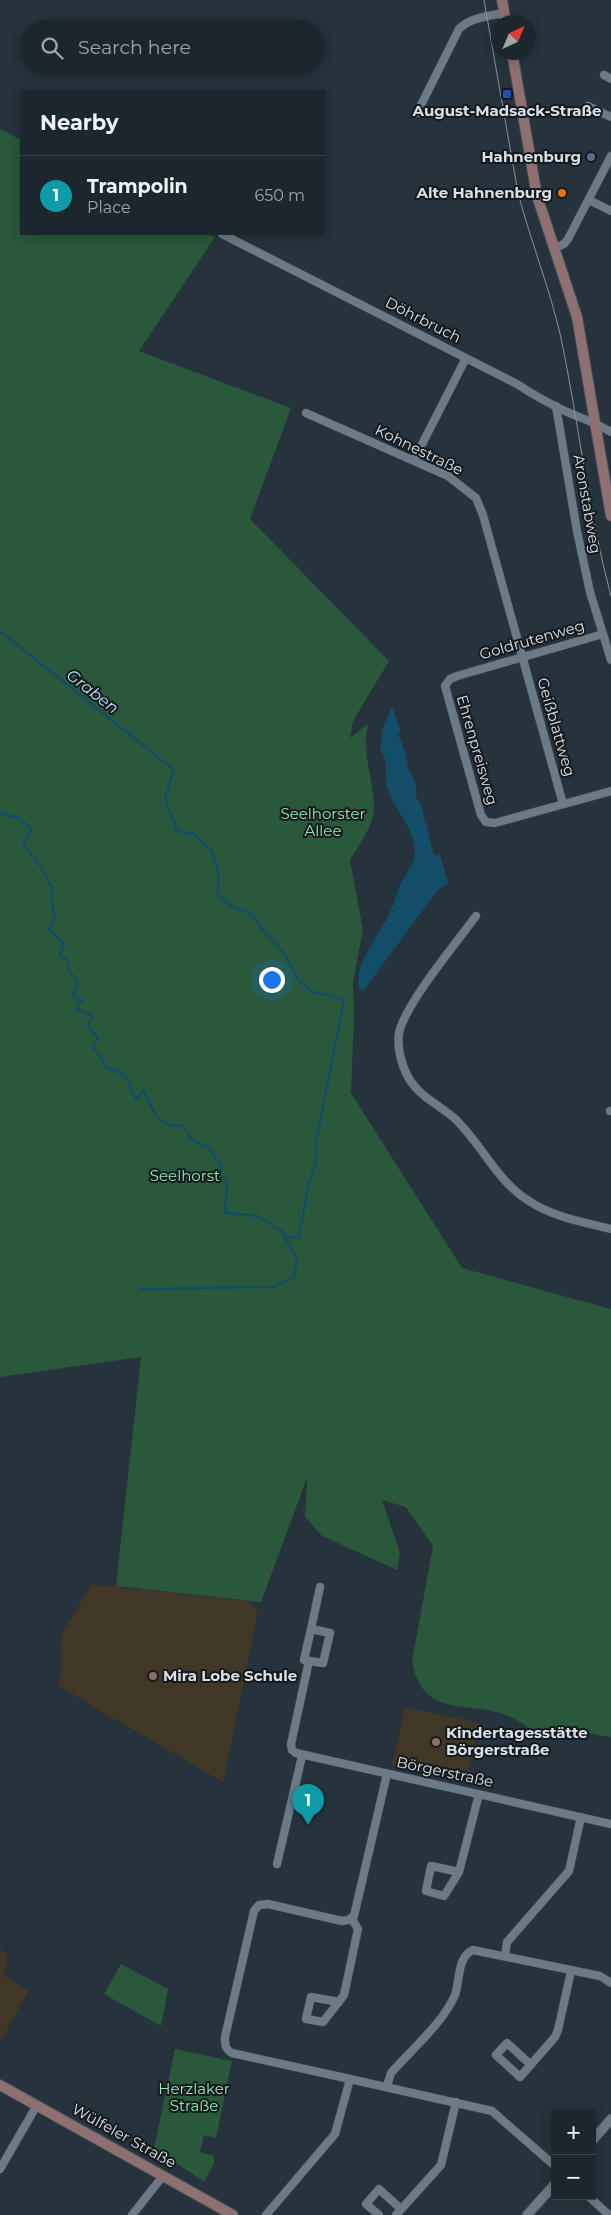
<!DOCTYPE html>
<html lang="en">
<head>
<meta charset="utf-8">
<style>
  :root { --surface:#1c262d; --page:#252e35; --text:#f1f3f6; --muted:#a0a5aa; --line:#3a4349; --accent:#95b7fd }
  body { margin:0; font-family:Montserrat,sans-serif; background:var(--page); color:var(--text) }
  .controls { position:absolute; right:15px; bottom:15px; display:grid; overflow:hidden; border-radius:0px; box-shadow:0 2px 12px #0003 }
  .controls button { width:45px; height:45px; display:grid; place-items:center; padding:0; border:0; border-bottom:1px solid var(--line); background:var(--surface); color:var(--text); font:25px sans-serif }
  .compass { position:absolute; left:491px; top:15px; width:45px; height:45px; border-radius:50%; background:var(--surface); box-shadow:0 2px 12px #0003; rotate:44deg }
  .you { position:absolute; left:271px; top:979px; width:18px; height:18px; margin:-12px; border:4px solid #fff; border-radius:50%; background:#1a73e8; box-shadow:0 0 0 8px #1a73e833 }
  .badge { display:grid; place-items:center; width:32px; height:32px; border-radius:50%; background:var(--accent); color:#fff; font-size:16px; font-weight:700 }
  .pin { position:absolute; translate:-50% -41px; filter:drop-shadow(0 1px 2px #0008) }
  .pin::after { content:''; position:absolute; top:26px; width:18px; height:15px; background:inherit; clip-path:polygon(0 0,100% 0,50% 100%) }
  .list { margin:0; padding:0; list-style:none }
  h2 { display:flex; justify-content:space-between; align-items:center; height:65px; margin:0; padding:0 20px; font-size:21px }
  h2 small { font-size:16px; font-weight:400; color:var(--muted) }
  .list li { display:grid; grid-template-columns:32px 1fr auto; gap:15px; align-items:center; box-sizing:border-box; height:80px; padding:0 20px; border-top:1px solid var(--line) }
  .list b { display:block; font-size:19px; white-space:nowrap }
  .list p { margin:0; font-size:16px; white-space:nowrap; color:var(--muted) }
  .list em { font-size:16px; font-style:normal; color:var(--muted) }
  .icon { flex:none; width:28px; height:28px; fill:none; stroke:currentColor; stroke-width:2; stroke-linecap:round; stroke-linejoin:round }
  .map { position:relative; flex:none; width:611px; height:2215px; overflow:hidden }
  .search { position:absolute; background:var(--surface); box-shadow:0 2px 12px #0003; left:20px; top:20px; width:305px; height:55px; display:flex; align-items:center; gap:12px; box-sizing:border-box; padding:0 18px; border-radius:28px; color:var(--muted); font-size:19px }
  .panel { position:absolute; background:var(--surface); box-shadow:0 2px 12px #0003; left:20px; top:90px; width:305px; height:145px; border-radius:0px }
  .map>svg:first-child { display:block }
  .education { fill:#403726 }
  .green { fill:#29583a }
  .water { fill:#124e68 }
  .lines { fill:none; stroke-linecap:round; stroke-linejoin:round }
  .stream { stroke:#124e68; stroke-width:2.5 }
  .minor-casing { stroke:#434e56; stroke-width:9 }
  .tertiary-casing { stroke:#434e56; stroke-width:11 }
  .secondary-casing { stroke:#434e56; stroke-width:12 }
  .minor { stroke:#6c7a86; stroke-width:8 }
  .tertiary { stroke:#6c7a86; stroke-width:9 }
  .secondary { stroke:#8d706f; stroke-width:10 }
  .tram { stroke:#88929a; stroke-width:1 }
  .transit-dot { fill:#1a4fb4; stroke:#14191e; stroke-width:2 }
  .service-dot { fill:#5c6f8a; stroke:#14191e; stroke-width:2 }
  .food-dot { fill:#e8710a; stroke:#14191e; stroke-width:2 }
  .education-dot { fill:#8d6e63; stroke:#14191e; stroke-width:2 }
  .labels { text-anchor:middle; stroke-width:4; stroke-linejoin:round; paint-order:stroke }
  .poi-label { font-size:15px; font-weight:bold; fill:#d9e1e7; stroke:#14191e; text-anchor:end }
  .street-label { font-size:15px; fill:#d9e1e7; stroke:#14191e }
  .park-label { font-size:15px; fill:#90ebaf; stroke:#14191e }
  .water-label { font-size:16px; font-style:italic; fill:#bce1f6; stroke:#14191e }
</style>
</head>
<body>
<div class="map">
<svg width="611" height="2215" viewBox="0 0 611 2215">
  <rect width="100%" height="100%" fill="#26323c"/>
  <g class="education">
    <polygon points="91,1584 249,1601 258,1613 223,1782 58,1686 62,1667 61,1637"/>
    <polygon points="405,1707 479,1723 466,1782 392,1766"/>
    <polygon points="0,1950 8,1954 4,1976 29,1991 0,2042"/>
  </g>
  <g class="green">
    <path d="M 0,129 L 21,140 L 21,234 L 209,234 L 215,237 L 139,351 L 291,408 L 250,519 L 389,661 L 353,721 L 350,738 L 368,724 C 361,753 374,779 374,808 C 373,827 359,845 350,860 L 363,930 L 353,982 L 354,1016 L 351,1093 L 462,1268 L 611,1309 L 611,1737 C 583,1734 563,1724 534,1732 C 523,1724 511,1715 496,1712 C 457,1703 421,1713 412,1661 L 433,1546 L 406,1507 L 382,1500 L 400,1553 L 397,1570 L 322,1536 L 305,1517 L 307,1478 L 261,1602 L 116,1586 L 141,1357 L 0,1377 Z"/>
    <polygon points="121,1964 168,1989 161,2026 104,1994"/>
    <polygon points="175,2049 232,2061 216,2138 204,2135 200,2152 214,2156 214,2164 204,2182 154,2148"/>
  </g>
  <path class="water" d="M 392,706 L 400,730 L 398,735 C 404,747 407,756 408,769 C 414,775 418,790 416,798 L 421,804 L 434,856 L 440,854 L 448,883 L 438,890 L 363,991 L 359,989 C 354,961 379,937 390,912 C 394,904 396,895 399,887 C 405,875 416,862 415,849 C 413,827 395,810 388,790 C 383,776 390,760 380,750 L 382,731 Z"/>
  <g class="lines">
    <g class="stream">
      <polyline points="0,631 174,770 165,798 177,831 194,834 211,850 218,870 218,894 232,907 250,913 255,918 265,933 284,953 299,981 311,991 344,1000 316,1142 316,1162 308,1185 299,1238 285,1236"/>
      <path d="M 0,813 L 19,818 L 32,830 L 23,844 L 40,866 L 53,889 L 51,899 L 55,919 L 49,929 L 64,944 L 60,955 L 69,961 L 68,969 L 79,983 L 72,996 L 82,1000 L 76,1009 L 93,1016 L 88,1026 L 98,1038 L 93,1047 L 108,1068 L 125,1075 L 136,1100 L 143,1090 C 155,1113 156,1127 184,1126 L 191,1139 L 208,1147 L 222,1167 L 218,1175 L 227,1180 L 225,1213 L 257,1216 L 282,1231 L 297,1260 L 294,1278 L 272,1287 L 140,1289"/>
    </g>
    <defs>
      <g id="minor">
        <polyline points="604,75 611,79"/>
        <polyline points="588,106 611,117"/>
        <path d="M 417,113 L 459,29 C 471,17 489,16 504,13"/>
        <polyline points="589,200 611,211"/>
        <path d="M 222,234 L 517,384 C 532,394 548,403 565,411 C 581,418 596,423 611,432"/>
        <polyline points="554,248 564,244 568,239 611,156"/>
        <polyline points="556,406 577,531 590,592 611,660"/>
        <polyline points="306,413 448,476 476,498 483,515 563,804"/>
        <polyline points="414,460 466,358"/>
        <polyline points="603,634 457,676 450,679 445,686 481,815 486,822 495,823 611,791"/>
        <path d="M 476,916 C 457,942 405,1004 399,1033 C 397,1047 401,1064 408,1077 C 418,1095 437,1104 453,1117 C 481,1142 496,1181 529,1201 C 553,1217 583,1222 611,1229"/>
        <polyline points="610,1111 611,1111"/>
        <polygon points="311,1629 330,1633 323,1663 304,1660"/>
        <polyline points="311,1629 320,1587"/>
        <polyline points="309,1661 291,1744 292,1750 296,1753 611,1824"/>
        <polyline points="277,1864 302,1756"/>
        <polyline points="459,1872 431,1866 426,1891 444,1896 459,1872 479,1794"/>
        <polyline points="505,1956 507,1942 569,1871 581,1817"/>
        <polyline points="339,2002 311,1997 306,2019 323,2022 344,1995 358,1929 352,1919"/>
        <polyline points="531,2065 507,2043 496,2055 520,2077 555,2037 558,2030 571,1971"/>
        <path d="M 350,2079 L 232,2053 C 225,2049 225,2045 225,2037 L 254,1911 L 259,1905 L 268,1904 L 342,1921 L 348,1920 L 354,1916 L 387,1774"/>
        <path d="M 387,2086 L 391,2073 C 411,2050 443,2023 455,1995 C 460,1981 457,1957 473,1950 L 600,1976 L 611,1983"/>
        <polyline points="0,2169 37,2105"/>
        <polyline points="588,2196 609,2215"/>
        <polyline points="132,2215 163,2176"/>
        <polyline points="266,2215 335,2134 350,2079 492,2111 555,2166"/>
        <polyline points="379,2215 366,2204 379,2189 401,2209"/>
        <polyline points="396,2215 441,2165 456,2102"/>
      </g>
      <g id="tertiary">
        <polyline points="592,2141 611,2119"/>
        <polyline points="527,2215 555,2184"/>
      </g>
      <g id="secondary">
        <polyline points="502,0 506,22"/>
        <polyline points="512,52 537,196 577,317 611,516"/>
        <polyline points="0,2085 233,2215"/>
      </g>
    </defs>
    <use href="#minor" class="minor-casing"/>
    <use href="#tertiary" class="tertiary-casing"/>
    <use href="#secondary" class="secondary-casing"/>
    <use href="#minor" class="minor"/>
    <use href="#tertiary" class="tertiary"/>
    <use href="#secondary" class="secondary"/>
    <path class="tram" d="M 484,0 L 518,193 C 531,242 550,289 561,338 C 579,424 588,511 611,596"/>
  </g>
  <rect class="transit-dot" x="502" y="89" width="10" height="10" rx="2.5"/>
  <circle class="service-dot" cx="591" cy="157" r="5"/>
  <circle class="food-dot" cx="562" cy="193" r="5"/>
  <g class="education-dot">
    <circle cx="153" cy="1676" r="5"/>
    <circle cx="436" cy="1742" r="5"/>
  </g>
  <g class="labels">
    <g class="poi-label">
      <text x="507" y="116" text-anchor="middle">August-Madsack-Straße</text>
      <text x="581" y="162">Hahnenburg</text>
      <text x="552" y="198">Alte Hahnenburg</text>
      <text x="163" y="1681" text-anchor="start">Mira Lobe Schule</text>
      <text x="446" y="1738" text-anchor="start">Kindertagesstätte<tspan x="446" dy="17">Börgerstraße</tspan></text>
    </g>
    <g class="street-label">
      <text transform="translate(423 320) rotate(27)" y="5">Döhrbruch</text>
      <text transform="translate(419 450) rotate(26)" y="5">Kohnestraße</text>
      <text transform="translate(587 504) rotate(80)" y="5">Aronstabweg</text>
      <text transform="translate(532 640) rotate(-16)" y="5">Goldrutenweg</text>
      <text transform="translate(556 727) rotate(74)" y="5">Geißblattweg</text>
      <text transform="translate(477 750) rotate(74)" y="5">Ehrenpreisweg</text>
      <text transform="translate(445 1772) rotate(12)" y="5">Börgerstraße</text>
      <text transform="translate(124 2136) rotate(29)" y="5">Wülfeler Straße</text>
    </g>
    <g class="park-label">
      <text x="323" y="819">Seelhorster<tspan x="323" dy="17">Allee</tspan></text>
      <text x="185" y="1181">Seelhorst</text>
      <text x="194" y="2094">Herzlaker<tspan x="194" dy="17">Straße</tspan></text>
    </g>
    <g class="water-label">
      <text transform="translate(93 691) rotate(38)" y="6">Graben</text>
    </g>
  </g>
</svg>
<div class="controls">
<button>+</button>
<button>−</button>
</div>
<svg class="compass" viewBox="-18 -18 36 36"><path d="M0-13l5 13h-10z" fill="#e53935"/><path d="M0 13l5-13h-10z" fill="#a0a5aa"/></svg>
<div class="you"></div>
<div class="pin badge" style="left:308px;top:1825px;background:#0f9aa8">1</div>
<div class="search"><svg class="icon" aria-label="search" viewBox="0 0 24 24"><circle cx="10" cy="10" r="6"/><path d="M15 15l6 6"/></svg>Search here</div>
<section class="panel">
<h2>Nearby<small></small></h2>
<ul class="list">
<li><span class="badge" style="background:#0f9aa8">1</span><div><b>Trampolin</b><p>Place</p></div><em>650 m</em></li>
</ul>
</section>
</div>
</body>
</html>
